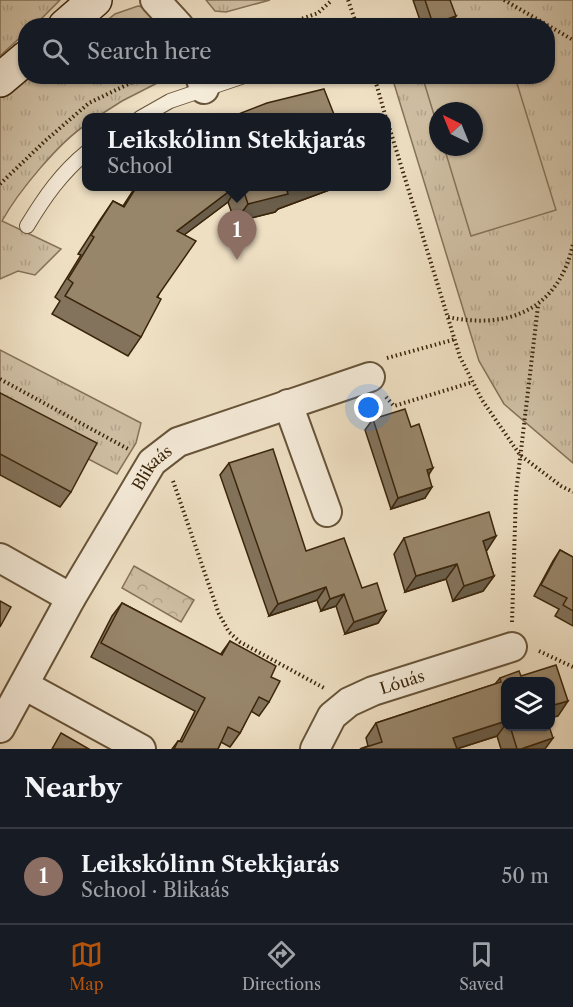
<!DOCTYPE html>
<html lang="en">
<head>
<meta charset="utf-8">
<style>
  :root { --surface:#171b24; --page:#242831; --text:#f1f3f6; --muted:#9ea1a6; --line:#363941; --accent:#b45309 }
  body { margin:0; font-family:"Libre Caslon Text",serif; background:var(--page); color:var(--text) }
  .controls { position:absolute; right:18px; bottom:18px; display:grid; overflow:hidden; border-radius:12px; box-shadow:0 2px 4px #0004 }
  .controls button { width:54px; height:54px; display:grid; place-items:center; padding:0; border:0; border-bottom:2px solid var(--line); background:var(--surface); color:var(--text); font:30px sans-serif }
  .compass { position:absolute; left:429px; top:102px; width:54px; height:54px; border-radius:50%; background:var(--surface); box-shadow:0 2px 4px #0004; rotate:317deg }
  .you { position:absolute; left:369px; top:408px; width:21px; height:21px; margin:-15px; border:4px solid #fff; border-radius:50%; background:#1a73e8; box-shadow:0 0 0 9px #1a73e833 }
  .badge { display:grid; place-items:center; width:39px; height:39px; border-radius:50%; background:var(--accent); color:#fff; font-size:20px; font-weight:700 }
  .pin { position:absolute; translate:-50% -50px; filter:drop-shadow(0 2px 3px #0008) }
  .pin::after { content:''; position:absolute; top:32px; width:21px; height:18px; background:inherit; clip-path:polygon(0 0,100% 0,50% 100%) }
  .popup { position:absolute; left:82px; top:113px; width:309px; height:78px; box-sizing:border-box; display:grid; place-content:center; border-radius:12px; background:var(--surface); filter:drop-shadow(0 2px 4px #0005); font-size:20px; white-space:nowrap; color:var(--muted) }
  .popup b { font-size:22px; color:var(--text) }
  .popup::after { content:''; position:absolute; left:50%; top:100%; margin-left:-12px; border:12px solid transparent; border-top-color:var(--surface) }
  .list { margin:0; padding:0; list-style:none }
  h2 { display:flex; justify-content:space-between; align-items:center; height:78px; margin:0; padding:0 24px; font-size:26px }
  h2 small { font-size:20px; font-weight:400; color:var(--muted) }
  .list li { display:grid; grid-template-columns:39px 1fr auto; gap:18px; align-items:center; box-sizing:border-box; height:96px; padding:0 24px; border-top:2px solid var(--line) }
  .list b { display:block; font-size:22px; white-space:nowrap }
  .list p { margin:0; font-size:20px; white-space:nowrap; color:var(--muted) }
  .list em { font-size:20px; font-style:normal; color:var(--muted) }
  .icon { flex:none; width:33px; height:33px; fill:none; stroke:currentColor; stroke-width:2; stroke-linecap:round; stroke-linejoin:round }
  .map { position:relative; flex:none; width:573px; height:749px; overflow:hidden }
  .search { position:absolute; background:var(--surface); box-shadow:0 2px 4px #0004; left:18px; right:18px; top:18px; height:66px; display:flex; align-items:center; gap:15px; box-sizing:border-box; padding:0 21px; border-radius:24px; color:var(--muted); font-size:22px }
  .sheet { height:174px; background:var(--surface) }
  nav { display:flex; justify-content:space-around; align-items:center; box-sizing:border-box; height:84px; border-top:2px solid var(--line); background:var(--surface); font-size:16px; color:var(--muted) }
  nav a { display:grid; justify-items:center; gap:3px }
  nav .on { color:var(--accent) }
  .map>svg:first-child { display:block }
  .grass { fill:url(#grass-tufts); stroke:#857258; stroke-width:1.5; fill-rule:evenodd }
  .park { fill:url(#park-crowns); stroke:#857258; stroke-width:1.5 }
  .garden { fill:#d0c0a5; stroke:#857258; stroke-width:1.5 }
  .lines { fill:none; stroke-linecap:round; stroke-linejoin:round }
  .lane-casing { stroke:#675439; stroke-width:16 }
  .street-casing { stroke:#675439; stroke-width:32 }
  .secondary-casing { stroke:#3a250b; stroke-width:36 }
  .path { stroke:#3a250b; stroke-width:4; stroke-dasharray:1.5 3; stroke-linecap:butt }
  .lane { stroke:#f5ebd9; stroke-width:14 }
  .street { stroke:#f5ebd9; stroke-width:28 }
  .secondary { stroke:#f5ebd9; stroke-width:33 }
  .wall { fill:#83735c; stroke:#3a250b; stroke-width:1.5 }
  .shaded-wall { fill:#6a5e4b; stroke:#3a250b; stroke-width:1.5 }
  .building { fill:#98866b; stroke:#3a250b; stroke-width:1.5 }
  .labels { text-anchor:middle; stroke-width:4.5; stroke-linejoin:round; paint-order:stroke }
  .street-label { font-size:16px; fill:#3a250b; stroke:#f5ebd9 }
</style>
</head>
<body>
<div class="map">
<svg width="573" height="749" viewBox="0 0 573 749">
  <defs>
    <pattern id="grass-tufts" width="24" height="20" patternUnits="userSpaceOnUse" patternTransform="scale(1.5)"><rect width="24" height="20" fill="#d0c0a5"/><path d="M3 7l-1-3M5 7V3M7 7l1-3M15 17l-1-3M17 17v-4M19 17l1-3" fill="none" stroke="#b3a58d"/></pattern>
    <pattern id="park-crowns" width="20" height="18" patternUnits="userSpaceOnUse" patternTransform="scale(1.5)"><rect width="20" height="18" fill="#d0c0a5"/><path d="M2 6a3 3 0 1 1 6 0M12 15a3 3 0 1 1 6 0" fill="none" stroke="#b3a58d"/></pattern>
  </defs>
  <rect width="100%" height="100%" fill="#efe0c4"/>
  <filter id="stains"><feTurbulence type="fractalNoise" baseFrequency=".00333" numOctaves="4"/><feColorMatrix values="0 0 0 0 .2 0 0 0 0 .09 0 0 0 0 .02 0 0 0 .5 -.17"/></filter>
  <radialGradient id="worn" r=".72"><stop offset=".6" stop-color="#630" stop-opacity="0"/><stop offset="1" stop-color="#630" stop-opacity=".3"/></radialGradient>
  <g class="grass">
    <polygon points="0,0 60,0 35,25 26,26 25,33 0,56"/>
    <polygon points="206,0 270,0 226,12 215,11"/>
    <path d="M 442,0 L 573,0 L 573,463 L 504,404 L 479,361 L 392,77 L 548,76 L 548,26 L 450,25 ZM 438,111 L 474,111 L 474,147 L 438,147 Z"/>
    <polygon points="138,6 156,10 171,26 100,26 115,14"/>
    <path d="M 29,77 L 169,77 L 122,101 L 97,117 L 87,118 L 87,124 C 59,142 18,192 2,221 L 61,249 L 35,275 L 18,271 L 0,279 L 0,96 Z"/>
    <polygon points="0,350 141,423 136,443 117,474 0,413"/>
  </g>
  <polygon class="park" points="134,566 194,600 181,622 122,588"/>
  <polygon class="garden" points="440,77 515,77 556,210 471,236 444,147 474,147 474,111 438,111 438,128 424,82"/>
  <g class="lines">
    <defs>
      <g id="lane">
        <polyline points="140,118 170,101 244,76"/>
        <path d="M 27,226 C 44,198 61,173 87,152"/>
      </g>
      <g id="street">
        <polyline points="155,0 179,26"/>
        <polyline points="200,76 204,89"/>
        <polyline points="288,404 327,512"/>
        <polyline points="0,558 71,598"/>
        <polyline points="24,685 141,749"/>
        <path id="s1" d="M 0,728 L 71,598 L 152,462 L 178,442 L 370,377"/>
        <path id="s2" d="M 315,749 L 332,716 L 349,702 L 373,691 L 512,647"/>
      </g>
      <g id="secondary">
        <polyline points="65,26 95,0"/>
        <polyline points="0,80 26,58"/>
      </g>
    </defs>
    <use href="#lane" class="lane-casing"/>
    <use href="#street" class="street-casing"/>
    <use href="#secondary" class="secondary-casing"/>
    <g class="path">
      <polyline points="348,0 357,26"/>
      <polyline points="504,0 573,40"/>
      <polyline points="281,26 318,13 332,0"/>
      <polyline points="374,76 386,118"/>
      <polyline points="387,120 460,357 482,400 520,455 561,486 573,492"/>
      <polyline points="0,184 45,141 89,103 145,76"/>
      <path d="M 448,317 C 509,330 559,309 573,244"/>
      <polyline points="387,358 456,339"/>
      <polyline points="0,379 128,449"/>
      <polyline points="386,397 394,406 473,382"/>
      <polyline points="173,481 219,614 229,632 240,642 324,688"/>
      <polyline points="512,622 516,493 538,306"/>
      <polyline points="539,651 573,667"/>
    </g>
    <use href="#lane" class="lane"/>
    <use href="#street" class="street"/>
    <use href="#secondary" class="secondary"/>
  </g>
  <g class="wall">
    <polygon points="413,0 450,0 449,26 422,26"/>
    <polygon points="136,186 340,186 278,209 275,212 235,222 228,202 184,235 141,337 128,356 52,314 60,301 55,297 81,255 78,254 100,220 113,201 123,206"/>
    <polygon points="0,393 71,492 60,507 0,475"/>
    <polygon points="373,419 411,427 429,475 425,498 391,509 365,430"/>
    <polygon points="229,463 306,551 362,588 386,611 378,623 345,634 336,606 321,611 317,600 269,616 220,475"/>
    <polygon points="496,536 486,551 494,576 483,591 453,601 446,579 405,592 394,554 404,538"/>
    <polygon points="560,550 573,557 573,626 555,616 559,609 534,596 553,561"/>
    <polygon points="122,603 220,655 230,641 271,677 269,702 259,716 251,711 240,733 230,747 221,742 218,749 172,749 178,741 180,741 195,711 91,657 112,616"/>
    <polygon points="521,676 558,716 506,681 506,726 549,726 545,749 501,749 497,736 457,749 360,749 368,746 366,738 376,723 495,684 500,678"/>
  </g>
  <g class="shaded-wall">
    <polygon points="456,16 449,26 431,26 433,24"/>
    <polygon points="236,186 238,186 228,202 164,250 177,231"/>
    <polygon points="300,186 340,186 278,209 275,212 235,222 248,204"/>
    <polygon points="433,468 426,479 427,470"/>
    <polygon points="432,487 425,498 391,509 398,498"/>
    <polygon points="496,536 486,552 483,541"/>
    <polygon points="457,564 446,579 405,592 416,576"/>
    <polygon points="494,576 483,591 453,601 464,586"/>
    <polygon points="326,587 317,600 269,616 278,604"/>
    <polygon points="344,594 336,606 321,611 330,599"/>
    <polygon points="386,611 378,623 345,634 354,622"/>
    <polygon points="568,701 558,716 550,718 550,706"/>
    <polygon points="506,721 506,724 497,736 456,749 453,738"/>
    <polygon points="553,738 545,749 521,749"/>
  </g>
  <g class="building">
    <polygon points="425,0 450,0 456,16 433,24"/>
    <polygon points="324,89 335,117 231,117 267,103"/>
    <polygon points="137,186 236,186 177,231 196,241 157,297 161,299 141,337 65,296 73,283 68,279 94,237 91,235 113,201 124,207"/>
    <polygon points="242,186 300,186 287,191 288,194 248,204"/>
    <polygon points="0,393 97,443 71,492 0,454"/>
    <polygon points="405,409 411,427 419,424 433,468 427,470 432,487 398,498 373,419"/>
    <polygon points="273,449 306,551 344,538 362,588 377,583 386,611 354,622 344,594 330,599 326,587 278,604 229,463"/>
    <polygon points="489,512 496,536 483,541 494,576 464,586 457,564 416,576 404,538"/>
    <polygon points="560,550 573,557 573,611 563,605 567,598 541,585"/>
    <polygon points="0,601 11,607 0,627"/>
    <polygon points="122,603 222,655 230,641 276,666 271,677 280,681 269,702 259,697 240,733 228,727 218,749 174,749 178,741 182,742 205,698 101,643"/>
    <polygon points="556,665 568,701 550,706 550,681 506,681 506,721 453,738 457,749 360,749 382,742 376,723 501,682 500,678 519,671 521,676"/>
    <polygon points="510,726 549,726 553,738 521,749 517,749"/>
    <polygon points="61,733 89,749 52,749"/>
  </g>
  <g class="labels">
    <g class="street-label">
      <text dy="6" stroke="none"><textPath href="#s1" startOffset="302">Blikaás</textPath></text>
      <text dy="6" stroke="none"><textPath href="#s2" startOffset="116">Lóuás</textPath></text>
    </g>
  </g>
  <rect width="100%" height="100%" filter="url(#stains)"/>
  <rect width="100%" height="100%" fill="url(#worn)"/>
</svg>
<div class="controls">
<button><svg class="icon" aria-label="layers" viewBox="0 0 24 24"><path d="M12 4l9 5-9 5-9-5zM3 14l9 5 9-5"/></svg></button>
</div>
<svg class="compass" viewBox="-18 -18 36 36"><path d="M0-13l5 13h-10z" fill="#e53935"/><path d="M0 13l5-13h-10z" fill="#9ea1a6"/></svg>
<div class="you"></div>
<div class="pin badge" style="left:237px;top:260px;background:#8d6e63">1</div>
<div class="popup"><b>Leikskólinn Stekkjarás</b>School</div>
<div class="search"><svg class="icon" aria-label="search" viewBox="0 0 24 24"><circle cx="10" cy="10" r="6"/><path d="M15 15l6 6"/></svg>Search here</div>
</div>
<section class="sheet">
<h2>Nearby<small></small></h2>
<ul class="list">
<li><span class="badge" style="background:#8d6e63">1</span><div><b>Leikskólinn Stekkjarás</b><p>School · Blikaás</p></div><em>50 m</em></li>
</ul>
</section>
<nav>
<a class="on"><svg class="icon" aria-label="map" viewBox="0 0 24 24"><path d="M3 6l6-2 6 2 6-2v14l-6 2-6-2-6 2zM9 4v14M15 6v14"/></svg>Map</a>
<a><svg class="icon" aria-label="directions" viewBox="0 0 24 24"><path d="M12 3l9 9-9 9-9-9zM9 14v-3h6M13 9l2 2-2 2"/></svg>Directions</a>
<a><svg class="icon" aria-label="saved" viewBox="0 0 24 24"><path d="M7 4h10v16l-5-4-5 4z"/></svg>Saved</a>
</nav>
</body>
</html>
